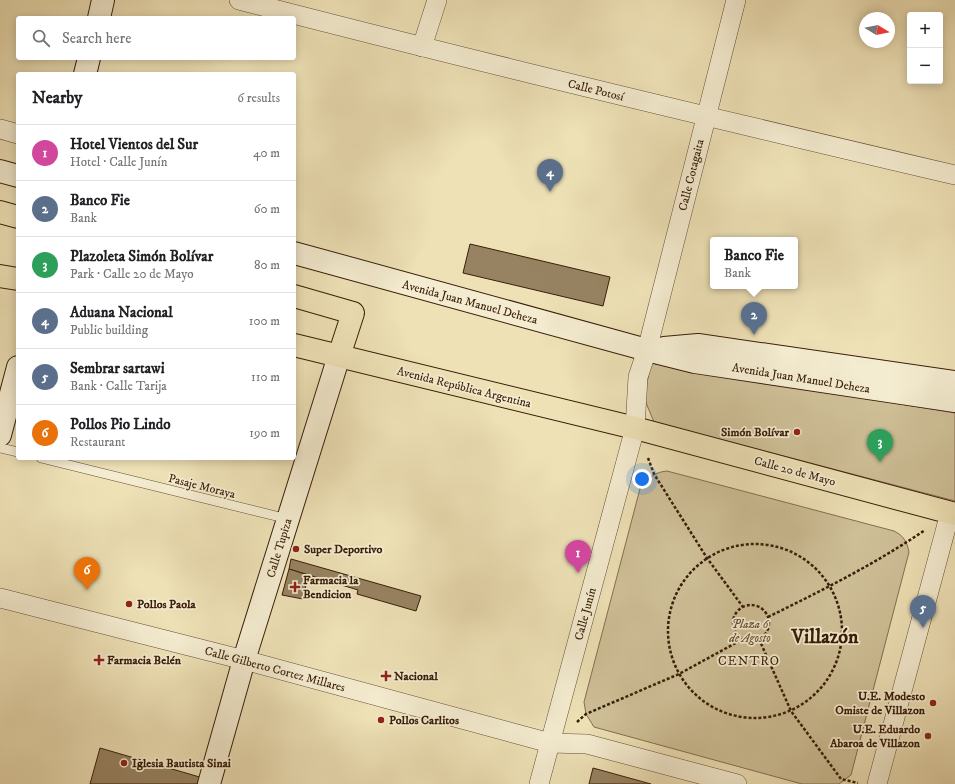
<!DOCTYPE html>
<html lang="en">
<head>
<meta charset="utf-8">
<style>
  :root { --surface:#fff; --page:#f2f2f2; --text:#202124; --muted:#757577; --line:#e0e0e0; --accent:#0b8043 }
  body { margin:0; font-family:"IM FELL DW Pica",serif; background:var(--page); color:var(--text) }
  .controls { position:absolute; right:12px; top:12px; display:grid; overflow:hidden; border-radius:4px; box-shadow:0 2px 10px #0003 }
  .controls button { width:36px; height:36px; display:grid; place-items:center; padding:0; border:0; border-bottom:1px solid var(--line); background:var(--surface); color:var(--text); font:20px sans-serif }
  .compass { position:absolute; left:859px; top:12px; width:36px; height:36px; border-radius:50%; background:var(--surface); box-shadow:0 2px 10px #0003; rotate:100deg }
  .you { position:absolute; left:642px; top:479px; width:14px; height:14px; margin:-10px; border:3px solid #fff; border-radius:50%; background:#1a73e8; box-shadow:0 0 0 6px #1a73e833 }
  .badge { display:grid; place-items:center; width:26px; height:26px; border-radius:50%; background:var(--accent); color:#fff; font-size:13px; font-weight:700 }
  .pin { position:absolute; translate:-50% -33px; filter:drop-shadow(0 1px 2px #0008) }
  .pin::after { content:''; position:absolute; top:21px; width:14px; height:12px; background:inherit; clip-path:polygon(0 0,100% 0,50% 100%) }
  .popup { position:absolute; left:710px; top:237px; width:88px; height:52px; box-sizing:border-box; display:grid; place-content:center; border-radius:4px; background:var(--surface); filter:drop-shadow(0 1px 3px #0005); font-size:13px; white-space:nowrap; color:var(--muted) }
  .popup b { font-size:15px; color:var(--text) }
  .popup::after { content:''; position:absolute; left:50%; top:100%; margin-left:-8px; border:8px solid transparent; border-top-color:var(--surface) }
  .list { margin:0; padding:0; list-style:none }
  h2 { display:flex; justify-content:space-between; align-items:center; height:52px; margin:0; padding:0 16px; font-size:17px }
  h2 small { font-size:13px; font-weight:400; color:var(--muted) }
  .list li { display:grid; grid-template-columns:26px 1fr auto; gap:12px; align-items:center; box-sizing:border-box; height:56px; padding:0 16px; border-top:1px solid var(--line) }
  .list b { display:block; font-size:15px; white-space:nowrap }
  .list p { margin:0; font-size:13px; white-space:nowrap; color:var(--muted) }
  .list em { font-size:13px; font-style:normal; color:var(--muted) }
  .icon { flex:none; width:22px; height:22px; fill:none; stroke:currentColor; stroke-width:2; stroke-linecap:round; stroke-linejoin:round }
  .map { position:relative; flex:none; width:955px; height:784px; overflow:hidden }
  .search { position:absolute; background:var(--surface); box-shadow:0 2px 10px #0003; left:16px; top:16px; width:280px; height:44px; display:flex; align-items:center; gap:10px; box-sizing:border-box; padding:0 14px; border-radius:4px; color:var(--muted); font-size:15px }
  .panel { position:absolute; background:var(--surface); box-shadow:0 2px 10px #0003; left:16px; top:72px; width:280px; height:388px; border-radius:4px }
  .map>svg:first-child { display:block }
  .green { fill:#cfc098; stroke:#846e50 }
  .building { fill:#978362; stroke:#391d08 }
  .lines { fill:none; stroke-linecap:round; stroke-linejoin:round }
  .lane-casing { stroke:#664e34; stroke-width:10 }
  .street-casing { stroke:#664e34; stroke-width:20 }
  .secondary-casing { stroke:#391d08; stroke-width:24 }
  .highway-casing { stroke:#391d08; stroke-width:24 }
  .path { stroke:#391d08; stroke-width:2.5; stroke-dasharray:3 2; stroke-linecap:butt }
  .lane { stroke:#f4ecd0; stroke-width:9 }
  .street { stroke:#f4ecd0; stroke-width:19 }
  .secondary { stroke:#f4ecd0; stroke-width:22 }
  .highway { stroke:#eee1b6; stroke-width:22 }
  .poi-dot { fill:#8f2418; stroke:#f4ecd0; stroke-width:1.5 }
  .labels { text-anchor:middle; stroke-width:3.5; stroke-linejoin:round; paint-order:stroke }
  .street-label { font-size:12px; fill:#391d08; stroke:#f4ecd0 }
  .poi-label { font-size:12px; font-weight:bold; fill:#391d08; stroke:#f4ecd0; text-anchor:start }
  .park-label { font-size:12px; font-style:italic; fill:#664e33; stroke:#f4ecd0 }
  .neighbourhood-label { font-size:13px; letter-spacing:1px; fill:#391d08; stroke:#f4ecd0 }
  .town-label { font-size:20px; font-weight:bold; fill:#391d08; stroke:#f4ecd0 }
</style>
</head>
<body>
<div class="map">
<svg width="955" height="784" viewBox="0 0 955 784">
  <rect width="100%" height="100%" fill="#eee1b6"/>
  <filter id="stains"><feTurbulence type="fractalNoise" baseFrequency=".005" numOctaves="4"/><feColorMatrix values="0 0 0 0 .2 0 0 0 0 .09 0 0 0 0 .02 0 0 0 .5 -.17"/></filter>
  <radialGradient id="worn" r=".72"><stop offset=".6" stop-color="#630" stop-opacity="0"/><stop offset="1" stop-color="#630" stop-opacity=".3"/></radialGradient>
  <g class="green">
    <polygon points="651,363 955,413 955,501 654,422 644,398"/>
    <path d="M 667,471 L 894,531 C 904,536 907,542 909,552 L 851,775 L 839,784 L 802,784 L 594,727 L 586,714 L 584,702 L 641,485 C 649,477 656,472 667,471 Z"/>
  </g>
  <g class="building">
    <polygon points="470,244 610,277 603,306 463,273"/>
    <polygon points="291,559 421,596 416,611 357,594 358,590 289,569"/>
    <polygon points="289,569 308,575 303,599 282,595"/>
    <polygon points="100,748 203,778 201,784 90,784"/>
    <polygon points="593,768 651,784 589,784"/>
  </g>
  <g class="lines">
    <defs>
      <g id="lane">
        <polyline points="0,448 18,452"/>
        <polyline points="41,458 288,519"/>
      </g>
      <g id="street">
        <path d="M 239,0 C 477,62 716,119 955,175"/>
        <polyline points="422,47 437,0"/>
        <polyline points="0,129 18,134"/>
        <polyline points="0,598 244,660 550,743 587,744 737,784"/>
        <polyline points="539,784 635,428 638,377 647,350 736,0"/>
        <polyline points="877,784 950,513"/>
      </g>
      <g id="secondary">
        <polyline points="99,18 103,0"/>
        <polyline points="85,74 89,58"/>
        <polyline points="0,171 18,176"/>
        <polyline points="294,253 647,350 695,362 955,401"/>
        <polyline points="664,348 698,345 955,382"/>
        <polyline points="0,435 18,367"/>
        <polyline points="209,784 244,660 339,356"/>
      </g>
      <g id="highway">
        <polyline points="0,212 18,217"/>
        <polyline points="0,276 18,279"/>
        <polyline points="294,296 353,313 339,356"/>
        <polyline points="294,345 635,428 955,514"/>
      </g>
    </defs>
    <use href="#lane" class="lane-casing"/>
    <use href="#street" class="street-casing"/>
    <use href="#secondary" class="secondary-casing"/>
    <use href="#highway" class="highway-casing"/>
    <g class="path">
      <polyline points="648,458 654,474 707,558 743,607"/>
      <circle cx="755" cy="631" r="87"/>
      <circle cx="751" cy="623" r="18"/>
      <path d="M 768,617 C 821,591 875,564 925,530"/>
      <polyline points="759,639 791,711 841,779 858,783"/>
      <polyline points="577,722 586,714 679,674 743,639"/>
    </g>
    <use href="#lane" class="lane"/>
    <use href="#street" class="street"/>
    <use href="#secondary" class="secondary"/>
    <use href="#highway" class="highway"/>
  </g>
  <g class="poi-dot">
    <circle cx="797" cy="432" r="4"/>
    <circle cx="296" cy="549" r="4"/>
    <path d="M293 581h4v4h4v4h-4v4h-4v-4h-4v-4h4z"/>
    <circle cx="129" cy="604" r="4"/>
    <path d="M97 654h4v4h4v4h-4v4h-4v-4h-4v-4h4z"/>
    <path d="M384 670h4v4h4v4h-4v4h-4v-4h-4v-4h4z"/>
    <circle cx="933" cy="703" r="4"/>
    <circle cx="381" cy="720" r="4"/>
    <circle cx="928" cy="736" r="4"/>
    <circle cx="124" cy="763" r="4"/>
  </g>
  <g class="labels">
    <g class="street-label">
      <text transform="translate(596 90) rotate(14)" y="4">Calle Potosí</text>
      <text transform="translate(691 175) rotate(-76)" y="4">Calle Cotagaita</text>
      <text transform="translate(470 302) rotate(15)" y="4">Avenida Juan Manuel Deheza</text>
      <text transform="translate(801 378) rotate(9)" y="4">Avenida Juan Manuel Deheza</text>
      <text transform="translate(464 387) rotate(14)" y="4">Avenida República Argentina</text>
      <text transform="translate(795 471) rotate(15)" y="4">Calle 20 de Mayo</text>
      <text transform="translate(202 486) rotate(14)" y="4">Pasaje Moraya</text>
      <text transform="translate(279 548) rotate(-73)" y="4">Calle Tupiza</text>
      <text transform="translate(585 614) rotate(-75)" y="4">Calle Junín</text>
      <text transform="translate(275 669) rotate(15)" y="4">Calle Gilberto Cortez Millares</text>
    </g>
    <g class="poi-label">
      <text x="789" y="436" text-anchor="end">Simón Bolívar</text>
      <text x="304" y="553">Super Deportivo</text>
      <text x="303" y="584">Farmacia la<tspan x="303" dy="14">Bendicion</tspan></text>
      <text x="137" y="608">Pollos Paola</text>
      <text x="107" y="664">Farmacia Belén</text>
      <text x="394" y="680">Nacional</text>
      <text x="925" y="700" text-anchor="end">U.E. Modesto<tspan x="925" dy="14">Omiste de Villazon</tspan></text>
      <text x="389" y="724">Pollos Carlitos</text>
      <text x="920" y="733" text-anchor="end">U.E. Eduardo<tspan x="920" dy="14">Abaroa de Villazon</tspan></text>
      <text x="132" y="767">Iglesia Bautista Sinai</text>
    </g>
    <g class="park-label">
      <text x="750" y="628">Plaza 6<tspan x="750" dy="14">de Agosto</tspan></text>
    </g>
    <g class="neighbourhood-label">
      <text x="749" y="665">CENTRO</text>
    </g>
    <g class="town-label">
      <text x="825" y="643">Villazón</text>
    </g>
  </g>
  <rect width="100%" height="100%" filter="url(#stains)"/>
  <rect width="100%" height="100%" fill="url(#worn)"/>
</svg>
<div class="controls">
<button>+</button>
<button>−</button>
</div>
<svg class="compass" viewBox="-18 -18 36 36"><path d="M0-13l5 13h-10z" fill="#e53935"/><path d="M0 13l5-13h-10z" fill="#757577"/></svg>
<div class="you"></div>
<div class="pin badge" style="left:578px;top:573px;background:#d1479c">1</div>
<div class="pin badge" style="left:754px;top:335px;background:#5c6f8a">2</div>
<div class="popup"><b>Banco Fie</b>Bank</div>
<div class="pin badge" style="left:880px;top:462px;background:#2e9e5b">3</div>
<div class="pin badge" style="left:550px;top:192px;background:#5c6f8a">4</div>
<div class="pin badge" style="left:923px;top:628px;background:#5c6f8a">5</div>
<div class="pin badge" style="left:87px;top:590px;background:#e8710a">6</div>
<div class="search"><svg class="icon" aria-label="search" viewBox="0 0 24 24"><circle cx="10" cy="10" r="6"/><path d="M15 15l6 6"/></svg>Search here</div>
<section class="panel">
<h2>Nearby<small>6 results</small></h2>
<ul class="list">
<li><span class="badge" style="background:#d1479c">1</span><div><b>Hotel Vientos del Sur</b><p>Hotel · Calle Junín</p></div><em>40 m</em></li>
<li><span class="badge" style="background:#5c6f8a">2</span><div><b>Banco Fie</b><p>Bank</p></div><em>60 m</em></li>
<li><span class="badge" style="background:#2e9e5b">3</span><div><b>Plazoleta Simón Bolívar</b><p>Park · Calle 20 de Mayo</p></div><em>80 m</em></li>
<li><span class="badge" style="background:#5c6f8a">4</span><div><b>Aduana Nacional</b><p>Public building</p></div><em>100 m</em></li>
<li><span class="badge" style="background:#5c6f8a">5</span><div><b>Sembrar sartawi</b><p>Bank · Calle Tarija</p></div><em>110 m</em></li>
<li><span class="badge" style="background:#e8710a">6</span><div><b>Pollos Pio Lindo</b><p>Restaurant</p></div><em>190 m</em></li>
</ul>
</section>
</div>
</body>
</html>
